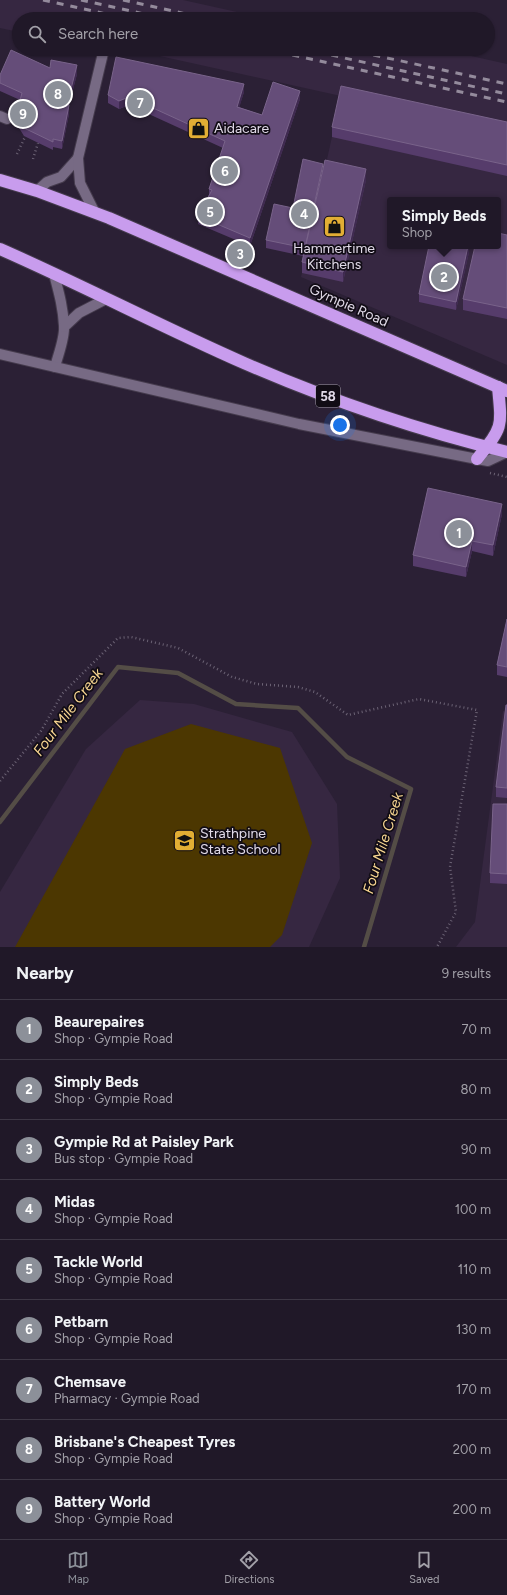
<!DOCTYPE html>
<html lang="en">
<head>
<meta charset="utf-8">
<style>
  :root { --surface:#201828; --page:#2d2534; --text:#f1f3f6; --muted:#a2a0a8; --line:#3d3745; --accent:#8c9099 }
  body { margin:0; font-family:Figtree,sans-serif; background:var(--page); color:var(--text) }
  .you { position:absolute; left:340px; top:425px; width:14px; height:14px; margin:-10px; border:3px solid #fff; border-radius:50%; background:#1a73e8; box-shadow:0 0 0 6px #1a73e833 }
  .badge { display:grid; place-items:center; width:26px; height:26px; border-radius:50%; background:var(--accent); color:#fff; font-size:13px; font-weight:700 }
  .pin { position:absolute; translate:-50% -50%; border:2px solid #fff; box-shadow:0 1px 4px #0006 }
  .popup { position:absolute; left:387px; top:197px; width:114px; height:52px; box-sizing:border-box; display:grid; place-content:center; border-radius:4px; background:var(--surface); filter:drop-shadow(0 1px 3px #0005); font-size:13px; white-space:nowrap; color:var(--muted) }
  .popup b { font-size:15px; color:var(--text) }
  .popup::after { content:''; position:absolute; left:50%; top:100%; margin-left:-8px; border:8px solid transparent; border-top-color:var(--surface) }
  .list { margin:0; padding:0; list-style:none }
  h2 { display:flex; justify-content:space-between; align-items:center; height:52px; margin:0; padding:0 16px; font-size:17px }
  h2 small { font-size:13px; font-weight:400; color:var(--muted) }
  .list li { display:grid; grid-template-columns:26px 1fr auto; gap:12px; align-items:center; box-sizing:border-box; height:60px; padding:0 16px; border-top:1px solid var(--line) }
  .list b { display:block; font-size:15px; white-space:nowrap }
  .list p { margin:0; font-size:13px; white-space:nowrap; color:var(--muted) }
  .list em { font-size:13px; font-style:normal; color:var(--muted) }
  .icon { flex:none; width:22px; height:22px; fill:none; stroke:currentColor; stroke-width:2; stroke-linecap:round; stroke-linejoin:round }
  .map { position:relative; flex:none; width:507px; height:947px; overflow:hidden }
  .search { position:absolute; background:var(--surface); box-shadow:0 1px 3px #0004; left:12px; right:12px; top:12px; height:44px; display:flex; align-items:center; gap:10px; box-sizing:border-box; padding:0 14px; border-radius:22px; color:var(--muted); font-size:15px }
  .sheet { height:592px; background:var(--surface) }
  nav { display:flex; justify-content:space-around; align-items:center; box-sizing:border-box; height:56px; border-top:1px solid var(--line); background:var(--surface); font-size:11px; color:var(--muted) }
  nav a { display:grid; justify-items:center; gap:2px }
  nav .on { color:var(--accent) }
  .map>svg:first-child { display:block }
  .built { fill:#362741; fill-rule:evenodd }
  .green { fill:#4c3701 }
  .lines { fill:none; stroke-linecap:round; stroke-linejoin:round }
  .stream { stroke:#544d46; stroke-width:4.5 }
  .minor-casing { stroke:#453b4d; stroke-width:12 }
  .highway-casing { stroke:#453b4d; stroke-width:14 }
  .path { stroke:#6c6375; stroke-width:2.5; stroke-dasharray:1 3; stroke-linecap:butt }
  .minor { stroke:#776a84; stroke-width:10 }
  .highway { stroke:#c89ced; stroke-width:12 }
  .rail { stroke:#948b9c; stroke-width:3; stroke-dasharray:7 7; stroke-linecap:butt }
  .wall { fill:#563c6b }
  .shaded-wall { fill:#3f2a50 }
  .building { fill:#654d79; stroke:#79638a }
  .labels { text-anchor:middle; stroke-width:3.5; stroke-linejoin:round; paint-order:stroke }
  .shield { fill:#110c15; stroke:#a39ca9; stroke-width:1 }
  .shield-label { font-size:13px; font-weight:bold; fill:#e1dae8 }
  .poi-label { font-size:14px; fill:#e1dae8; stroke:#110c15; text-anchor:start }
  .street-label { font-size:14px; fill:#e1dae8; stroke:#110c15 }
  .water-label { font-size:15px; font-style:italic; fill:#f8d691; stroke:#110c15 }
</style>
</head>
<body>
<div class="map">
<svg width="507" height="947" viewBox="0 0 507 947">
  <rect width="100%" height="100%" fill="#2b2035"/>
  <g class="built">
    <polygon points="0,0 183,0 269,19 19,19 19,32 0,28"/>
    <path d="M 128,49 L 440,49 L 507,64 L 507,365 L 301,277 L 341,96 ZM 390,200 L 498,200 L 498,246 L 390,246 Z"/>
    <polygon points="140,700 194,704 292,732 337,804 340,878 309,947 0,947 0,892 86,749"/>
    <polygon points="503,711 507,712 507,947 456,947 475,922"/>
  </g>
  <polygon class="green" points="191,724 280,748 312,843 282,935 270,947 15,947 125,749"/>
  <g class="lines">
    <polyline class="stream" points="0,822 118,667 178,673 236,704 298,708 347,757 411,789 364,947"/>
    <defs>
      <g id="minor">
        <polyline points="0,116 7,119"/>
        <polyline points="37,191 47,182 61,177 78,158"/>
        <polyline points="94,211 80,183 78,158 104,49"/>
        <path d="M 54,274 C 59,293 63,307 64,326 C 65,338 58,355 55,367"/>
        <polyline points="64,327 79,313 106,299"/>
        <polyline points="0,354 299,424 477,459 488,461 507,452"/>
      </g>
      <g id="highway">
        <polyline points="0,180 37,191 109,218 507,391"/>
        <path d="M 0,249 C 82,285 162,327 244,363 C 329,400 417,430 507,452"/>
        <path d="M 477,459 C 503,426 502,429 498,387"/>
      </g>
    </defs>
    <use href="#minor" class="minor-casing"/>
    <use href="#highway" class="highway-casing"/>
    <g class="path">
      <polyline points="17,154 25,137"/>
      <polyline points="33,159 38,143"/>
      <polyline points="490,473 507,477"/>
      <polyline points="0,781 41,731 62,694 118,638 131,637 178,648 232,677 257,684 298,687 315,692 348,715 419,699 477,710 450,867 456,912 437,947"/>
    </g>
    <use href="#minor" class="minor"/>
    <use href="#highway" class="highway"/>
    <g class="rail">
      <polyline points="43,0 129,19"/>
      <polyline points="81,0 167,19"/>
      <polyline points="123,0 209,19"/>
      <polyline points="265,49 507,102"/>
      <polyline points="304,49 507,94"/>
      <polyline points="346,49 507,84"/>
    </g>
  </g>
  <g class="wall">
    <polygon points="50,68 77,74 69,105 69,114 62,149 53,147 53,150 24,136 16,123 16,115 20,100 0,91 0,75"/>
    <polygon points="244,92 239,107 262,115 300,99 250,246 198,224 198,216 209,195 209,189 223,148 129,105 119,109 108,103 108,95"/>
    <polygon points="507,122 507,176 332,137 332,127"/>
    <polygon points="323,171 366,180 343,282 302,273 302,262 303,256 266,248 266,240"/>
    <polygon points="507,235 507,319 463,310 463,299"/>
    <polygon points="469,246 469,252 456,310 419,302 419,294"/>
    <polygon points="502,514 493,556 472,551 466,577 413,566 413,555"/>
    <polygon points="507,619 507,677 497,675 497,665"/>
    <polygon points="507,705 507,798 496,797 496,787"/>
    <polygon points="507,804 507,884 490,883 490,873"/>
  </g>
  <g class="shaded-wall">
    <polygon points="77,65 77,74 67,113 67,105"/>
    <polygon points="244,84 244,92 237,115 237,107"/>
    <polygon points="300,91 300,99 250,246 250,238"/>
    <polygon points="129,97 129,105 119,109 119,101"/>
    <polygon points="69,105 69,114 62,149 62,141"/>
    <polygon points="323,164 323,172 305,248"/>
    <polygon points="366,169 366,180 343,282 343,272"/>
    <polygon points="468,246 469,246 469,252 456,310 456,302"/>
    <polygon points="502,504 502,514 493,556 493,545"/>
    <polygon points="472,541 472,551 466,577 466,567"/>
  </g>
  <g class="building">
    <polygon points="11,50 50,68 51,60 77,65 67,105 69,105 62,141 53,139 53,142 24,128 16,115 22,93 0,83 0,75"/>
    <polygon points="116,57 244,84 237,107 262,115 273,82 300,91 250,238 198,216 212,190 209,189 225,141 129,97 119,101 108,95"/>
    <polygon points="341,86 507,122 507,165 332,127"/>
    <polygon points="303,159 323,164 305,248 266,240 274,204 293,208"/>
    <polygon points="325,160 366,169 343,272 302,262"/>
    <polygon points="498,233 507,235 507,308 463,299 475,246 498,246"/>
    <polygon points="429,246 468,246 456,302 419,294"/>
    <polygon points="428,488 502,504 493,545 472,541 466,567 413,555"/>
    <polygon points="507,619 507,667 497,665"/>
    <polygon points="506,705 507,705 507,788 496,787"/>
    <polygon points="493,804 507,804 507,874 490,873"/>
  </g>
  <defs>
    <symbol id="shop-square" viewBox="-11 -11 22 22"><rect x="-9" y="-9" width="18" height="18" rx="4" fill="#e2ae34" stroke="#110c15"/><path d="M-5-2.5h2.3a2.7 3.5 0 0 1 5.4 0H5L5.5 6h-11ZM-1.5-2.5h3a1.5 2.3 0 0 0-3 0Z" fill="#111"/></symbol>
    <symbol id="school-square" viewBox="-11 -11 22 22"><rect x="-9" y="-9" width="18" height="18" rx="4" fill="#e2ae34" stroke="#110c15"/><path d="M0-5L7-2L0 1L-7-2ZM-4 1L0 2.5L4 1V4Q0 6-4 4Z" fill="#111"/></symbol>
  </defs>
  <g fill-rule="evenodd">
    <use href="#shop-square" x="186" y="116" width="25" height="25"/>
    <use href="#shop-square" x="322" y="214" width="25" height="25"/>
    <use href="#school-square" x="172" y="828" width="25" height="25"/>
  </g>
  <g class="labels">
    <rect class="shield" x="316" y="385" width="24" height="22" rx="3"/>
    <g class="shield-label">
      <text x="328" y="401">58</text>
    </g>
    <g class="poi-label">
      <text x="214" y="133">Aidacare</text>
      <text x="334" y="253" text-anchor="middle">Hammertime<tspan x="334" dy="16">Kitchens</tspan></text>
      <text x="200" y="838">Strathpine<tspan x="200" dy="16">State School</tspan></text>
    </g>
    <g class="street-label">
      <text transform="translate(349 305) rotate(24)" y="5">Gympie Road</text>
    </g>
    <g class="water-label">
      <text transform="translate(68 712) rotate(-53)" y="5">Four Mile Creek</text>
      <text transform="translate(383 843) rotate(-73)" y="5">Four Mile Creek</text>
    </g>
  </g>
</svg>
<div class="you"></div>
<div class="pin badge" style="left:459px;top:533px">1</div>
<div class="pin badge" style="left:444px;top:277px">2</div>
<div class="popup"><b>Simply Beds</b>Shop</div>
<div class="pin badge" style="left:240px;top:254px">3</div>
<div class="pin badge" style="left:304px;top:214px">4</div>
<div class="pin badge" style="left:210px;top:212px">5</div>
<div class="pin badge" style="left:225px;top:171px">6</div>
<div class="pin badge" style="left:140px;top:103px">7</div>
<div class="pin badge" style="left:58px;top:94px">8</div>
<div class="pin badge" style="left:23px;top:114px">9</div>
<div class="search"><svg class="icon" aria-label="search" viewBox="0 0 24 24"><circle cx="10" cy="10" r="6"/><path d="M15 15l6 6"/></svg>Search here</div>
</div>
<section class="sheet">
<h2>Nearby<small>9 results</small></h2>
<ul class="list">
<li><span class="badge">1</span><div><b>Beaurepaires</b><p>Shop · Gympie Road</p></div><em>70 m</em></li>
<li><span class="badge">2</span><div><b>Simply Beds</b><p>Shop · Gympie Road</p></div><em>80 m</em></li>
<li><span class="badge">3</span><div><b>Gympie Rd at Paisley Park</b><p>Bus stop · Gympie Road</p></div><em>90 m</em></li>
<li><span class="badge">4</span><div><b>Midas</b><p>Shop · Gympie Road</p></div><em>100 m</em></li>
<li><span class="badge">5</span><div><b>Tackle World</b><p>Shop · Gympie Road</p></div><em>110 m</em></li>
<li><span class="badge">6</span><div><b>Petbarn</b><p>Shop · Gympie Road</p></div><em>130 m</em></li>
<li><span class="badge">7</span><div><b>Chemsave</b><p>Pharmacy · Gympie Road</p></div><em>170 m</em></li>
<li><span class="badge">8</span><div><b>Brisbane's Cheapest Tyres</b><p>Shop · Gympie Road</p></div><em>200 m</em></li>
<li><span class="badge">9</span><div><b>Battery World</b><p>Shop · Gympie Road</p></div><em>200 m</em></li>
</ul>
</section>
<nav>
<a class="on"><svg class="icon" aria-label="map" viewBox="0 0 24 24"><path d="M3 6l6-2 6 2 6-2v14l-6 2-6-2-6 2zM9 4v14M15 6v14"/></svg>Map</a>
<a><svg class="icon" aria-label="directions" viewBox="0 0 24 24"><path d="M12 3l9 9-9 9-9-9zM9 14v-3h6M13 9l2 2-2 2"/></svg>Directions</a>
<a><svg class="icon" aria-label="saved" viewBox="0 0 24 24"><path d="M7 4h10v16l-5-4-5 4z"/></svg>Saved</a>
</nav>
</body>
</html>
